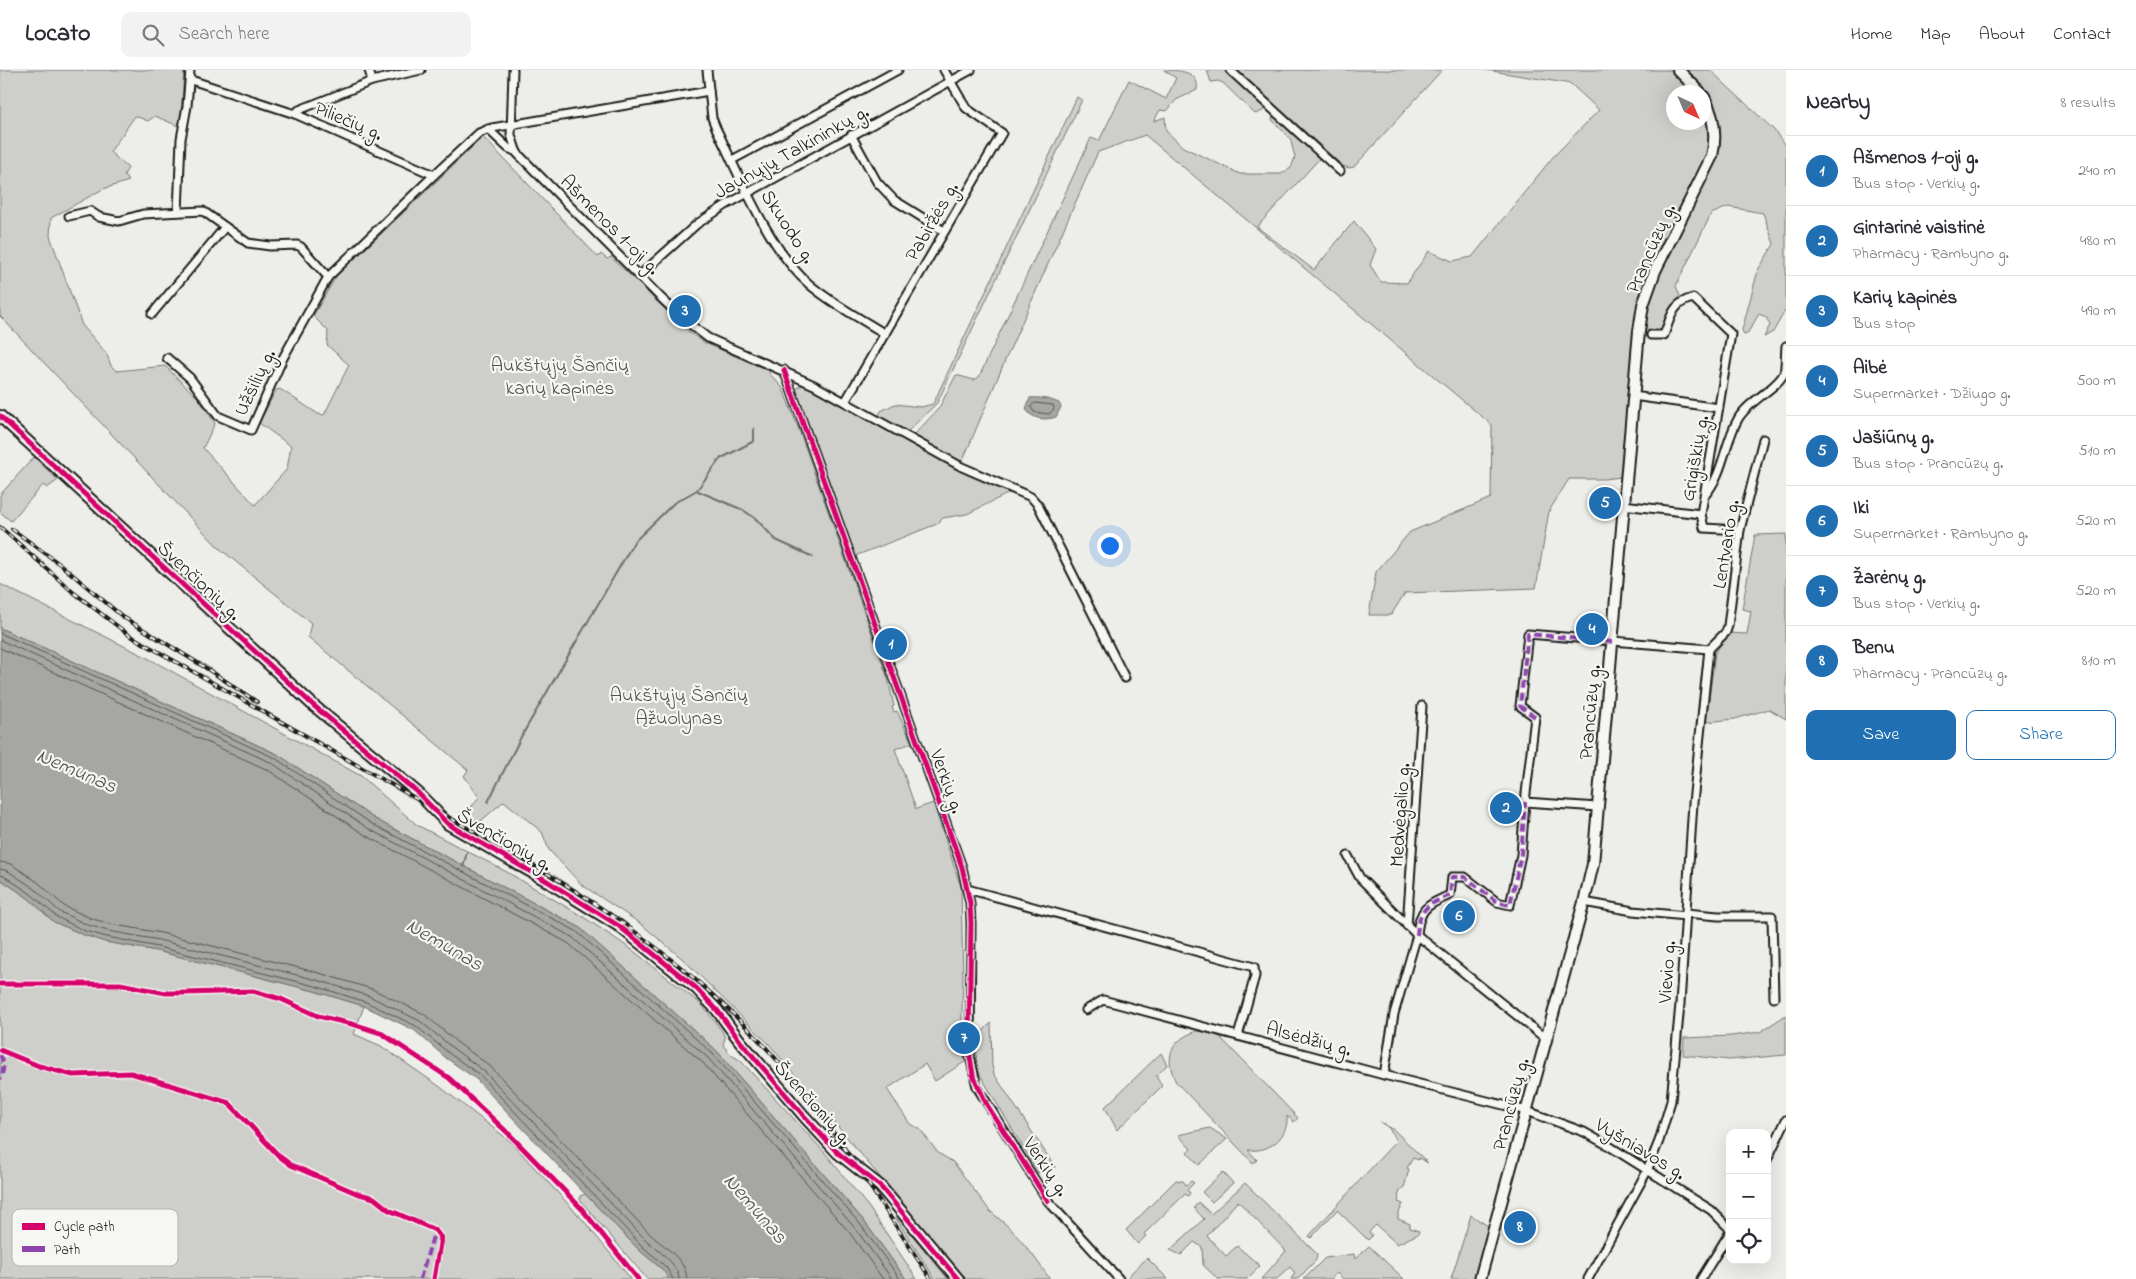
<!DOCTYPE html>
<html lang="en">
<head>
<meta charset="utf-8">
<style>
  :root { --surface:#fff; --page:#f2f2f3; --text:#2b2b33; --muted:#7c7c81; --line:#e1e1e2; --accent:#1f6fb2 }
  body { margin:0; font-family:"Indie Flower",sans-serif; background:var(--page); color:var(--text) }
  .controls { position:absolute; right:15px; bottom:15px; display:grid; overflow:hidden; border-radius:10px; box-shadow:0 5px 20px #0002 }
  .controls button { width:45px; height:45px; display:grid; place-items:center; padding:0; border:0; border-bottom:1px solid var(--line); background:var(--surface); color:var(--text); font:25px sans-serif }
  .compass { position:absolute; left:1666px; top:15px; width:45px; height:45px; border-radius:50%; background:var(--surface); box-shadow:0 5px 20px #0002; rotate:136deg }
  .you { position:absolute; left:1109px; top:475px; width:18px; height:18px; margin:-12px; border:4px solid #fff; border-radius:50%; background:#1a73e8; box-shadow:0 0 0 8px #1a73e833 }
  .badge { display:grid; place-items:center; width:32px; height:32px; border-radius:50%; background:var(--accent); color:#fff; font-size:16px; font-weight:700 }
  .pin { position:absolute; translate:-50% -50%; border:2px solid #fff; box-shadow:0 1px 5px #0006 }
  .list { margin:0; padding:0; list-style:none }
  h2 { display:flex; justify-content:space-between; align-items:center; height:65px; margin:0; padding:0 20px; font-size:21px }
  h2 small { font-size:16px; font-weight:400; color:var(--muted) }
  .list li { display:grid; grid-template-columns:32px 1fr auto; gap:15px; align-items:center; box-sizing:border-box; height:70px; padding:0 20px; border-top:1px solid var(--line) }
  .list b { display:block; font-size:19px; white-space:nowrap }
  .list p { margin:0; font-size:16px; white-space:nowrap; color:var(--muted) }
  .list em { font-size:16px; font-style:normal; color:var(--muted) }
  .actions { display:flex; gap:10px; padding:15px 20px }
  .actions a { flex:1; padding:11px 0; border:1px solid var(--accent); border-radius:10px; text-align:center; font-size:18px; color:var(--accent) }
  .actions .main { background:var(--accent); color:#fff }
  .icon { flex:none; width:28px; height:28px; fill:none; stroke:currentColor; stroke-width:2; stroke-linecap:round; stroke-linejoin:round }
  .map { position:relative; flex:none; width:1786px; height:1209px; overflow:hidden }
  header { display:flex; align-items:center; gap:30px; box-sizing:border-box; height:70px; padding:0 25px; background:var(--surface); border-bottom:1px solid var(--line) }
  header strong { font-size:24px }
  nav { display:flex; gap:28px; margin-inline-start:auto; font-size:18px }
  .search { width:350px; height:45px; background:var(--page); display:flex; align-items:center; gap:12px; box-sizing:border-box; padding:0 18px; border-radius:10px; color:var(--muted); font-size:19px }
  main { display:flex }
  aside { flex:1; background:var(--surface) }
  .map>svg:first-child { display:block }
  .green { fill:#cececb; stroke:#757574; fill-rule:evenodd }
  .water { fill:#a6a6a3; stroke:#6f6f6d }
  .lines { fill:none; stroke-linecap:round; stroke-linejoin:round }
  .shore { stroke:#535352; stroke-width:1 }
  .stream { stroke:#6f6f6d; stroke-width:2 }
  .street-casing { stroke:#1c1c1c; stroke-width:11 }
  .secondary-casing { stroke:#1c1c1c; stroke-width:14 }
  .street { stroke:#f6f6f2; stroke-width:7 }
  .secondary { stroke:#f6f6f2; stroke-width:10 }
  .rail-casing { stroke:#1c1c1c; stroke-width:4 }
  .rail { stroke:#f6f6f2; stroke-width:2; stroke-dasharray:5.5; stroke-linecap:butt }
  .quiet { stroke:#8e44ad; stroke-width:4; stroke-dasharray:8 4; stroke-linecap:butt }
  .cycleway-casing { stroke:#f6f6f2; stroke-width:8 }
  .cycleway { stroke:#d6006c; stroke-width:5 }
  .labels { text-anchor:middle; stroke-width:4.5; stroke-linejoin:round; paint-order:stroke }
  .street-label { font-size:20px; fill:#1c1c1c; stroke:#f6f6f2 }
  .park-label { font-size:20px; fill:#515151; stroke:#f6f6f2 }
  .water-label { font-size:21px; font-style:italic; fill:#535352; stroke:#f6f6f2 }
  .key { fill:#f6f6f2; stroke:#b5b5b2; stroke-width:1 }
  .key-label { font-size:14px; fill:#1c1c1c }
</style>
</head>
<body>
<header>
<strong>Locato</strong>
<div class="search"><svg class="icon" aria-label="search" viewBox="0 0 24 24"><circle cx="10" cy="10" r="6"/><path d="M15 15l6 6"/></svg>Search here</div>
<nav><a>Home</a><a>Map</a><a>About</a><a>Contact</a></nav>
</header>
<main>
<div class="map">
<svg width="1786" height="1209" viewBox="0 0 1786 1209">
  <rect width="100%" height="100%" fill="#edede9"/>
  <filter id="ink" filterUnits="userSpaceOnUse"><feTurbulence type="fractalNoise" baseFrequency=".02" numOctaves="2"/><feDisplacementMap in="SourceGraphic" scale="10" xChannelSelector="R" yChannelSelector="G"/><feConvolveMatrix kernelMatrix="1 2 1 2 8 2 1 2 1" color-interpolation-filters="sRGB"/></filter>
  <g filter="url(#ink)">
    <g class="green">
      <polygon points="0,0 184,0 181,49 178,56 155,46 148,51 135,46 110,82 128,98 124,105 129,111 103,119 51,148 50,166 82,255 107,284 111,296 117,301 165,296 198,328 215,353 203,378 255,435 287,399 291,376 259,353 276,320 280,319 318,344 324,345 349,295 327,275 328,261 313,246 341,198 360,184 483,67 598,187 601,184 607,189 611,187 689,262 705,273 770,301 769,303 782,317 799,360 888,609 894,636 892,637 894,642 897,641 912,673 895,679 916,739 933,733 961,817 963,907 961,979 966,991 935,1011 925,994 887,1019 910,1054 920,1059 938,1083 953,1092 990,1141 1011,1159 1032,1184 1050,1209 965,1209 769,974 685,891 641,854 582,815 549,780 542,762 504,731 475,756 462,749 479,727 464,706 468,700 308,567 311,553 219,478 0,246"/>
      <path d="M 1164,0 C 1178,0 1200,1 1197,20 L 1176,30 L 1167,41 L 1160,40 L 1154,51 L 1165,47 L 1166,61 L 1183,77 L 1240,104 L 1281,104 L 1291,98 L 1295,87 L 1290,68 L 1272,50 L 1273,44 L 1320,88 L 1257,157 L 1314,200 L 1354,151 L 1376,179 L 1370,195 L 1381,212 L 1407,213 L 1429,181 L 1452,191 L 1472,187 L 1553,87 L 1599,40 L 1571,14 L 1486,0 L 1710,0 L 1774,60 L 1786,77 L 1786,239 L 1773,262 L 1764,267 L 1770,255 L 1766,247 L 1759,244 L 1747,264 L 1744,265 L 1742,260 L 1758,200 L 1774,174 L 1763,143 L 1728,137 L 1711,144 L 1676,216 L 1680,226 L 1659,261 L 1636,259 L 1621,407 L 1604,409 L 1569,409 L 1549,441 L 1536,518 L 1405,523 L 1391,545 L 1369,545 L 1376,502 L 1410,462 L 1491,428 L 1492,355 L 1145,65 L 1098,82 L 1007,286 L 963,390 L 959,391 L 914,368 L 914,365 L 939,338 L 956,305 L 974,310 L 979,307 L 1091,68 L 1099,71 L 1129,10 L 1166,29 L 1176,8 ZM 1674,22 L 1704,22 L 1704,52 L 1674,52 Z"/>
      <polygon points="1207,0 1225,0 1264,36 1263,41 1255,44 1223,13 1218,11 1211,12"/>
      <polygon points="1237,0 1442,0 1354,97 1349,98 1343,96"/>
      <polygon points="1077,27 1082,30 937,333 906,363 881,348 879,345 881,341 895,334 921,337 933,334"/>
      <polygon points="805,314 950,394 1011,422 967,444 943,448 937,454 855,486 796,321 798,317"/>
      <polygon points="34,387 58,410 47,418 43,415 11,451 0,442 0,425"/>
      <polygon points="1786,464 1786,649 1769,639 1735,649 1706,652 1715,583 1729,563 1747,564 1751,541 1742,539 1755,465"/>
      <polygon points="0,514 144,586 361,706 417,755 507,802 582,846 631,879 702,935 722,961 725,968 723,975 730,984 741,991 826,1084 870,1139 917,1209 906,1209 864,1151 716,980 579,857 375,749 277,684 0,558"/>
      <polygon points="0,809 28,828 54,852 84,865 105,872 157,881 314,921 364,936 354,964 381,976 439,1016 510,1071 583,1150 631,1209 0,1209"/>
      <polygon points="1786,945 1786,985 1729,990 1683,985 1684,968 1731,966 1760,962"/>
      <polygon points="991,953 992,996 994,1004 1055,1097 1048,1101 1046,1098 1038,1103 979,1003 976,992 977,967"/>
      <path d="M 1197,961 L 1207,961 L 1220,967 L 1298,1048 L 1294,1052 L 1287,1046 C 1289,1067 1269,1083 1248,1080 L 1257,1090 L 1253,1093 L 1176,1012 C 1164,988 1170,970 1197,961 Z"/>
      <polygon points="1161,983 1167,995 1156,1006 1162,1016 1117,1060 1105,1037"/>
      <polygon points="1380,1052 1394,1060 1428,1093 1419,1088 1418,1090 1413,1088 1407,1098 1409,1099 1404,1118 1400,1121 1398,1127 1399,1128 1398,1132 1403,1134 1398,1145 1398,1149 1410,1154 1410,1158 1419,1161 1418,1164 1397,1174 1376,1155 1369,1162 1372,1166 1368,1170 1337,1140 1311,1168 1309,1166 1396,1071 1389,1058"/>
      <polygon points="1210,1058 1227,1069 1199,1095 1187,1082 1191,1079 1178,1065"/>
      <polygon points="1223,1102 1233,1113 1212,1132 1202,1122"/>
      <polygon points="1176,1110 1183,1111 1186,1115 1191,1111 1194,1113 1187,1120 1190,1123 1188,1126 1185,1124 1144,1164 1146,1166 1138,1174 1126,1160"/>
      <polygon points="1245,1113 1317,1184 1316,1190 1298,1209 1291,1209 1295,1203 1290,1197 1277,1209 1261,1209 1286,1181 1238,1131 1207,1166 1226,1186 1237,1176 1260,1196 1247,1209 1218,1209 1203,1195 1202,1177 1194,1172 1181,1185 1170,1180 1204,1149 1194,1138 1198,1132 1211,1144"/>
      <polygon points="585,1124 639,1180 663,1200 669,1209 647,1209 580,1130 580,1126"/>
      <polygon points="1471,1145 1488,1156 1474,1209 1451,1209"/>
      <polygon points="895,1147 904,1155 948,1209 935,1209"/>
      <polygon points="1369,1176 1404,1209 1343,1209 1337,1203 1331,1209 1304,1209 1325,1188 1354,1184 1355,1189"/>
      <polygon points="1147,1188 1168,1209 1128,1209 1129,1205"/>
    </g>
    <g class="water">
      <path d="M 1030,328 C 1040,327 1050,329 1059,333 L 1061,337 L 1056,347 C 1045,351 1031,349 1026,339 Z"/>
      <polygon points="0,558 277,684 375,749 579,857 716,980 864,1151 906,1209 669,1209 663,1200 639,1180 585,1124 476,1009 446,988 414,960 364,936 314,921 157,881 105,872 84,865 54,852 28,828 0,809"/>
    </g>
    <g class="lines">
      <g class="shore">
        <polygon points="1035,333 1053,335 1054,339 1049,344 1034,342 1031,337"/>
        <polyline points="0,563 275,688 372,754 576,861 713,984 860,1154 900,1209"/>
        <polyline points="0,570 272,693 369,759 572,867 708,988 855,1158 892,1209"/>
        <polyline points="0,578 268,700 365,765 568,873 703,993 849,1162 883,1209"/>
        <path d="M 0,792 L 11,794 L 39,813 L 64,836 L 90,848 L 110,854 L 161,863 L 319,903 L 372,919 L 424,944 L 458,973 L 490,996 L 652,1166 C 665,1177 686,1190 687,1209"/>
        <path d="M 0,799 L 8,801 L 35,819 L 60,842 L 88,855 L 108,861 L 159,870 L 317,910 L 369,926 L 420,951 L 454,979 L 484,1001 L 647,1171 C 658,1181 678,1193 679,1209"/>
        <polyline points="0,805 4,806 31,824 57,847 85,861 107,867 158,877 315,916 366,932 416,956 450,984 480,1005 642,1176 666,1197 673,1209"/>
      </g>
      <g class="stream">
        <polyline points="698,421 743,440 756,449 776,470 813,487"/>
        <polyline points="488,732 521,667 634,472 674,433 697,420 720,389 754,371 754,358"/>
        <polyline points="463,797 467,782"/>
      </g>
      <defs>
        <g id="street">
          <polyline points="369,0 372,11"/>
          <polyline points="513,0 511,65 517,83 660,227 681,247 708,268 814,315 962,397 1031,427 1038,435 1125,608"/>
          <path d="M 707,0 L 712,48 L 716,58 C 739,105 770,181 809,214 C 832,234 860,248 885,264"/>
          <polyline points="1230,0 1340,101"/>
          <polyline points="191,10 295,44 434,105 479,63 492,58 709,21"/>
          <polyline points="295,44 299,40 372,11 421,0"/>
          <polyline points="488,59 508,78 517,82"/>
          <polyline points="851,65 877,112 894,130 944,161"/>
          <polyline points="732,90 898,0"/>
          <polyline points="178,142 181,69 187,36 190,0"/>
          <polyline points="69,146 90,141 99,147 119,151 143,144 203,141 248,173 270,176 297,175 301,177 328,207"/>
          <polyline points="639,206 697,154 726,135 971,0"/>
          <polyline points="152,244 225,157"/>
          <path d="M 1651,265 L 1664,265 C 1671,247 1672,233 1693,228 L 1731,264 L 1701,444"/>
          <polyline points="167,288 190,308 218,346 251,360 283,288 328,207 434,105"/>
          <polyline points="784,300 962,797 970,833 971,853 970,987 977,1017 1048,1131 1119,1209"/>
          <polyline points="1633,326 1719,338"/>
          <polyline points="845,332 1002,63 966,38 944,0"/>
          <path d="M 1706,424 C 1723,404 1725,372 1738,349 C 1749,330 1778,318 1784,303 C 1786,295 1785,285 1786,276"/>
          <polyline points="1623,435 1701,444 1704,458 1740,460"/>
          <polyline points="1709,579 1726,562 1728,556 1740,460 1763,369"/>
          <polyline points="1598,737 1525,732 1535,647 1520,636 1528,564 1709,579"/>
          <polyline points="1348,786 1360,808 1417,865 1546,969"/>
          <polyline points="967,819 1254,897 1255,906 1238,966"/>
          <polyline points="1584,832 1633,841 1686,846"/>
          <polyline points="1686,843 1718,846 1772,846 1774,928"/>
          <polyline points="1407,856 1422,636"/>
          <polyline points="1086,940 1103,930 1384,1005 1527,1041 1584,1062 1609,1076 1711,1140 1730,1159"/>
          <path d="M 1384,1005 L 1394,944 L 1417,865 C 1419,838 1427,835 1450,825 L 1452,807 L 1465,807 L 1497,832 L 1510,835 L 1521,785 L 1525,732"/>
          <polyline points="1767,1090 1786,1050"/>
          <polyline points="1588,1209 1647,1101 1659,1071 1671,1031 1680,934 1693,733 1709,579"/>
          <polyline points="1701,1209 1730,1162"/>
        </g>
        <g id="secondary">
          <polyline points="1678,0 1700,22"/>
          <polyline points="0,346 313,635 418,723 448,754 547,811 619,856 696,918 717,940 740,971 804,1046 838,1083 880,1116 958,1209"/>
          <path d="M 1480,1209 L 1584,832 L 1593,794 L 1639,261 L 1643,235 L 1655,201 L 1712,86 C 1717,65 1714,46 1704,27"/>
        </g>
      </defs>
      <use href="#street" class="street-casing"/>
      <use href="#secondary" class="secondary-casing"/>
      <use href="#street" class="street"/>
      <use href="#secondary" class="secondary"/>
      <defs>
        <g id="rail">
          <path d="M 0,457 L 73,522 L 129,565 L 550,805 C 636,858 718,920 783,997 C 839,1063 883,1138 931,1209"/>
          <polyline points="12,459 61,495 123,547 206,598 257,632"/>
        </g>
      </defs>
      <use href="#rail" class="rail-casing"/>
      <use href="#rail" class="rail"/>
      <g class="quiet">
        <polyline points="1535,647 1520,636 1528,564 1612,572"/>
        <path d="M 1417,865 C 1419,838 1427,835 1450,825 L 1452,807 L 1465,807 L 1497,832 L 1510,835 L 1521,785 L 1525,732"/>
        <path d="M 0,985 C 5,992 4,1001 0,1009"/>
        <polyline points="420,1209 435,1160"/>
      </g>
      <defs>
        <g id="cycleway">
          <polyline points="784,300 962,797 970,833 971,853 969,966 970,987 973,1005 987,1035 1048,1131"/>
          <polyline points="0,346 313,635 418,723 448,754 547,811 619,856 696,918 717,940 740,971 804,1046 838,1083 880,1116 958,1209"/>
          <polyline points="0,914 120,914 166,923 184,923 253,921 281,929 318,946 356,955 381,963 449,1008 509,1064 581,1138 638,1209"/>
          <polyline points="0,980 39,996 73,1005 131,1003 229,1033 279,1086 291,1095 356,1123 374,1128 389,1140 435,1160 441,1168 434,1209"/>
        </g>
      </defs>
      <use href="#cycleway" class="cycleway-casing"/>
      <use href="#cycleway" class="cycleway"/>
    </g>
  </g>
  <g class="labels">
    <g class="street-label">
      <text transform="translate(349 50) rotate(23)" y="7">Piliečių g.</text>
      <text transform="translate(791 81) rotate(-29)" y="7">Jaunųjų Talkininkų g.</text>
      <text transform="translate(931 151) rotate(-60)" y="7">Pabiržės g.</text>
      <text transform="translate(611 154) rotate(45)" y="7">Ašmenos 1-oji g.</text>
      <text transform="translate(789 156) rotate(57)" y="7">Skuodo g.</text>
      <text transform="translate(1650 178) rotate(-66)" y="7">Prancūzų g.</text>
      <text transform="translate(254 312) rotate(-64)" y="7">Užšilių g.</text>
      <text transform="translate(1694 388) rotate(-80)" y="7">Grigiškių g.</text>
      <text transform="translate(1725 474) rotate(-81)" y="7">Lentvario g.</text>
      <text transform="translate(200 510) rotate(43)" y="7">Švenčionių g.</text>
      <text transform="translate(1589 642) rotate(-85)" y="7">Prancūzų g.</text>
      <text transform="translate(948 711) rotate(70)" y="7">Verkių g.</text>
      <text transform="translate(1399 745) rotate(-86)" y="7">Medvėgalio g.</text>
      <text transform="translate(505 769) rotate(30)" y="7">Švenčionių g.</text>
      <text transform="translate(1666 902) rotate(-86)" y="7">Vievio g.</text>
      <text transform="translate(1309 968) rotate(15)" y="7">Alsėdžių g.</text>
      <text transform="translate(814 1032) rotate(48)" y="7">Švenčionių g.</text>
      <text transform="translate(1510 1034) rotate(-75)" y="7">Prancūzų g.</text>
      <text transform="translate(1641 1078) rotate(31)" y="7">Vyšniavos g.</text>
      <text transform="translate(1047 1096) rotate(56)" y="7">Verkių g.</text>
    </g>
    <g class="park-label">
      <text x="560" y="301">Aukštųjų Šančių<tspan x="560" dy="23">karių kapinės</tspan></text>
      <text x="679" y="631">Aukštųjų Šančių<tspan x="679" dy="23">Ąžuolynas</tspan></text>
    </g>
    <g class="water-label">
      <text transform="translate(77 700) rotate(23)" y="7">Nemunas</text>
      <text transform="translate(445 874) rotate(30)" y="7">Nemunas</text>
      <text transform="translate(756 1138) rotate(49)" y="7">Nemunas</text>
    </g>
  </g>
  <rect x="12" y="1139" width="166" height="57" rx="8" class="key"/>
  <rect x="22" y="1153" width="23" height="7" fill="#d6006c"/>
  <rect x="22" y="1176" width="23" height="6" fill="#8e44ad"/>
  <g class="key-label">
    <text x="54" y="1161">Cycle path</text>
    <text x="54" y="1184">Path</text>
  </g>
</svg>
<div class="controls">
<button>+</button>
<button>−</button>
<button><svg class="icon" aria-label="locate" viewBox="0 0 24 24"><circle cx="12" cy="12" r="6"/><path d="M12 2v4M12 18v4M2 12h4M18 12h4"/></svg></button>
</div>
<svg class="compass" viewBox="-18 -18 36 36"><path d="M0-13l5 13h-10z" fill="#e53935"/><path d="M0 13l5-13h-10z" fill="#7c7c81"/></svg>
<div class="you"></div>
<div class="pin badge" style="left:891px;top:574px">1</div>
<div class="pin badge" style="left:1506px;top:738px">2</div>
<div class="pin badge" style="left:685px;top:241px">3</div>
<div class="pin badge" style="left:1592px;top:559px">4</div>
<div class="pin badge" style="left:1605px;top:433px">5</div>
<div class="pin badge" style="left:1459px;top:846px">6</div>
<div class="pin badge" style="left:964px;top:968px">7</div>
<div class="pin badge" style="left:1520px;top:1157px">8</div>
</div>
<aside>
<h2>Nearby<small>8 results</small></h2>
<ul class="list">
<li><span class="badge">1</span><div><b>Ašmenos 1-oji g.</b><p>Bus stop · Verkių g.</p></div><em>240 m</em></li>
<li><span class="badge">2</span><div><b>Gintarinė vaistinė</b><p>Pharmacy · Rambyno g.</p></div><em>480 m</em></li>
<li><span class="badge">3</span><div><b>Karių kapinės</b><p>Bus stop</p></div><em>490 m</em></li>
<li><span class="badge">4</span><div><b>Aibė</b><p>Supermarket · Džiugo g.</p></div><em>500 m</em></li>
<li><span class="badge">5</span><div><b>Jašiūnų g.</b><p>Bus stop · Prancūzų g.</p></div><em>510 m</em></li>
<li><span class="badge">6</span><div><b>Iki</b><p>Supermarket · Rambyno g.</p></div><em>520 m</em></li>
<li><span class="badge">7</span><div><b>Žarėnų g.</b><p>Bus stop · Verkių g.</p></div><em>520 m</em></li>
<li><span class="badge">8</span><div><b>Benu</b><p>Pharmacy · Prancūzų g.</p></div><em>810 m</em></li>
</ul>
<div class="actions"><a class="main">Save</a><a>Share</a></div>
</aside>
</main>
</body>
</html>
